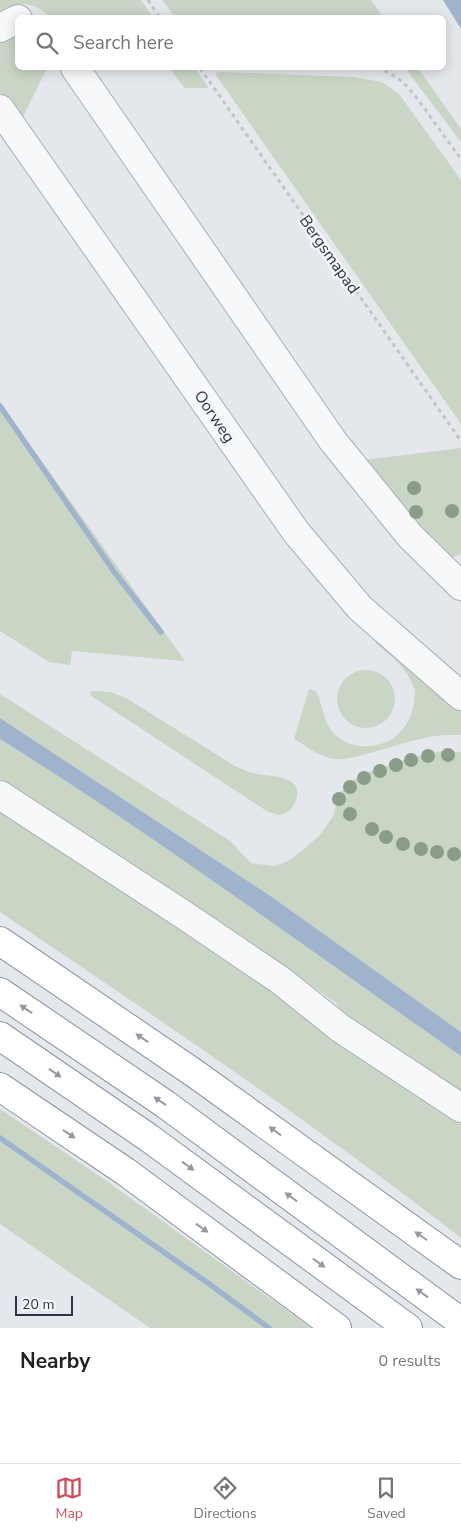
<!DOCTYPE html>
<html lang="en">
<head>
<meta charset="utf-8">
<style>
  :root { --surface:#fff; --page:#f2f2f2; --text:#222; --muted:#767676; --line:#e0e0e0; --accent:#d1495b }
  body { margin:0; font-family:"Nunito Sans",sans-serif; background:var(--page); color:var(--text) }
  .scale { position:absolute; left:15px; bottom:12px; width:58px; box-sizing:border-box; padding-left:5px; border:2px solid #2b3445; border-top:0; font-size:14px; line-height:18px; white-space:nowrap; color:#2b3445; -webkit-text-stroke:4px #f4f6f9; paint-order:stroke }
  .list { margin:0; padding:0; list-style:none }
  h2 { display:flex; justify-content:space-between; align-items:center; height:65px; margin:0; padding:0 20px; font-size:21px }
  h2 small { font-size:16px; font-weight:400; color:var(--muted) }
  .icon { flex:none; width:28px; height:28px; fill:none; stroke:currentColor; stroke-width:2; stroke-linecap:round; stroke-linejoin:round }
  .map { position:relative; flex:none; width:461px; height:1328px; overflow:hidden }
  .search { position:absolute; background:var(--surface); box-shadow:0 2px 12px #0003; left:15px; right:15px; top:15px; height:55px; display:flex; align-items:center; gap:12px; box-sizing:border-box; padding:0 18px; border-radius:8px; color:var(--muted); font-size:19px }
  .sheet { height:135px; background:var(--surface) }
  nav { display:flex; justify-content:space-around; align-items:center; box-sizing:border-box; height:70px; border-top:1px solid var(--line); background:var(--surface); font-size:14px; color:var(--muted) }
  nav a { display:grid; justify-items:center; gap:2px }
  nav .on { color:var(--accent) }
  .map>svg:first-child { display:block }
  .green { fill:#c9d6c5 }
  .water { fill:#9fb4cc }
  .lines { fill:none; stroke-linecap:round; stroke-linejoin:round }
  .stream { stroke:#9fb4cc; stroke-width:5.5 }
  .minor-casing { stroke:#a9aeb7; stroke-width:30 }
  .highway-casing { stroke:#8b94a3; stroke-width:30 }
  .path { stroke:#c2c5cb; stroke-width:3; stroke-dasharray:4 4; stroke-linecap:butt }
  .minor { stroke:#f7f8fa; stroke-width:28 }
  .highway { stroke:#fff; stroke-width:28 }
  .tree { fill:#899d89 }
  .oneway { fill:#959aa2 }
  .labels { text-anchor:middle; stroke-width:5; stroke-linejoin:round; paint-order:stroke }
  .street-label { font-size:16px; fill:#2b3445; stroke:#f4f6f9 }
</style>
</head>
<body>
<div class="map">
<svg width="461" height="1328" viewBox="0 0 461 1328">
  <rect width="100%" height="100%" fill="#e4e7ec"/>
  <g class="green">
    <path d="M 0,0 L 141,0 L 153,17 L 116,17 L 116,15 C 96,17 73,20 53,17 C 48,17 44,12 40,9 C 25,0 14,5 0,13 Z"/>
    <polygon points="162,0 371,0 383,17 175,17"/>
    <polygon points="17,31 18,68 47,68 20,123 0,93 0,41"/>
    <polygon points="169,68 195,68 209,88 185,88"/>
    <polygon points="405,68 418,68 461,129 461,142"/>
    <polygon points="220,72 353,77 382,82 399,94 461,180 461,424 215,74"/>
    <polygon points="0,403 185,661 72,651 70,665 49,662 0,631"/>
    <polygon points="461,448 461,554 450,558 383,485 364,460"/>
    <path d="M 382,641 L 461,709 L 461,735 C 426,733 396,747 362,755 C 354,757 344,760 336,759 C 320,758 307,746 294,739 L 309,689 L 316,691 C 324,707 323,726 339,738 C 345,743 353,745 360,746 C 389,748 409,732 414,703 C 414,698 416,693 414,688 C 407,668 392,656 375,643 Z"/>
    <circle cx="366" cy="699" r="29"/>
    <path d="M 91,691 L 111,692 L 126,698 L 235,766 C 242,769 249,773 257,774 C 272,777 304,775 296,800 C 293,809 288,813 280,815 L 268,812 L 90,695 Z"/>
    <polygon points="0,694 230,841 251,863 274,866 288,861 303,850 321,834 333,816 340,794 345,787 360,775 413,757 442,751 461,752 461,1032 272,897 0,718"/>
    <path d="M 0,739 C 158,838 309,949 461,1056 L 461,1094 L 346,1021 L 336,1003 L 251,943 L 0,779 Z"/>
    <path d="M 0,805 L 461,1120 L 461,1238 C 312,1122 156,1017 0,912 Z"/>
    <polygon points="0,1109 104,1179 311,1328 150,1328 0,1224"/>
  </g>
  <g class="water">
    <polygon points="443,0 461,0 461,29"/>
    <path d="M 0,718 L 272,897 L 461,1032 L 461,1056 C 308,949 158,838 0,739 Z"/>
  </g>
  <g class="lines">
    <g class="stream">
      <polyline points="0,406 115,573 161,632"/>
      <polyline points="0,1138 208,1283 269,1328"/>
    </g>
    <defs>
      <g id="minor">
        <polyline points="0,28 18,19"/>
        <polyline points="75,68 333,441 410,536 461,586"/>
        <polyline points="0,109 296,532 360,608 461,696"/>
        <polyline points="0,795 184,915 280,980 340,1028 461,1108"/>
      </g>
      <g id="highway">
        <polyline points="0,941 194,1073 461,1265"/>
        <polyline points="0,992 165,1104 461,1322"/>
        <polyline points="0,1036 149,1138 408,1328"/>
        <polyline points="0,1087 126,1172 337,1328"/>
      </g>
    </defs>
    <use href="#minor" class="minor-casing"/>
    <use href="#highway" class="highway-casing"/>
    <g class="path">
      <polyline points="148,0 160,18"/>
      <polyline points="200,68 461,441"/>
      <polyline points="377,68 390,73 403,82 416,97 461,159"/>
    </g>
    <use href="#minor" class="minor"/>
    <use href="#highway" class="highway"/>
  </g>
  <g class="tree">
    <circle cx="414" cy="488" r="7"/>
    <circle cx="452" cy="511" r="7"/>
    <circle cx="416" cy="512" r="7"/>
    <circle cx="448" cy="755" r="7"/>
    <circle cx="428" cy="756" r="7"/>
    <circle cx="411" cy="760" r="7"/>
    <circle cx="396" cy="765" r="7"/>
    <circle cx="380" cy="771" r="7"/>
    <circle cx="364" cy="778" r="7"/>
    <circle cx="350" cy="787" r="7"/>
    <circle cx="339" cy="799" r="7"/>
    <circle cx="350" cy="814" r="7"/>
    <circle cx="372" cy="829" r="7"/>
    <circle cx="386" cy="837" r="7"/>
    <circle cx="403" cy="844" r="7"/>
    <circle cx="421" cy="849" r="7"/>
    <circle cx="437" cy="852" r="7"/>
    <circle cx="454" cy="854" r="7"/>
  </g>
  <defs><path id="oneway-solid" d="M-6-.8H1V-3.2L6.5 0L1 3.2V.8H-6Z" transform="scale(1.25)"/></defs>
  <g class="oneway">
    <use href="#oneway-solid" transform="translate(26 1009) rotate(-146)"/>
    <use href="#oneway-solid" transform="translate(142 1038) rotate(-146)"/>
    <use href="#oneway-solid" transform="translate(55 1073) rotate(34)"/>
    <use href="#oneway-solid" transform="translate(160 1101) rotate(-146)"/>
    <use href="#oneway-solid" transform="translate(275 1131) rotate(-144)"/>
    <use href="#oneway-solid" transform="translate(69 1134) rotate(34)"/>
    <use href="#oneway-solid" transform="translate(188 1166) rotate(36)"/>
    <use href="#oneway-solid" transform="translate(291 1197) rotate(-144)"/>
    <use href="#oneway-solid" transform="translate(202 1228) rotate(36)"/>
    <use href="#oneway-solid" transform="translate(421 1236) rotate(-145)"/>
    <use href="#oneway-solid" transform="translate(319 1263) rotate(36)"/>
    <use href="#oneway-solid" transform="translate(422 1293) rotate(-144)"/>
  </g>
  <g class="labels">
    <g class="street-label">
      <text transform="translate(330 254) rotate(55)" y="6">Bergsmapad</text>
      <text transform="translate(215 416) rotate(56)" y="6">Oorweg</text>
    </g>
  </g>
</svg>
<div class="scale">20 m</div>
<div class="search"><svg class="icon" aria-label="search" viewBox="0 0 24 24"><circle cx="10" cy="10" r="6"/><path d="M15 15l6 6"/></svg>Search here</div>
</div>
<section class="sheet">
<h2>Nearby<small>0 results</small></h2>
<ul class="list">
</ul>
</section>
<nav>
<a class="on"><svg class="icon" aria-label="map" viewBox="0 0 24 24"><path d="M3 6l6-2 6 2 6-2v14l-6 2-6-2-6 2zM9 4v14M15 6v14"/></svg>Map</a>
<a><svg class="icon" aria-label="directions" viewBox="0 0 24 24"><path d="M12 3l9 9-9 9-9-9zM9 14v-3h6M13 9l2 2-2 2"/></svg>Directions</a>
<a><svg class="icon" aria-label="saved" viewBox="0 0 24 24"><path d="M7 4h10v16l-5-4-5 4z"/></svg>Saved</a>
</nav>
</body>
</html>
